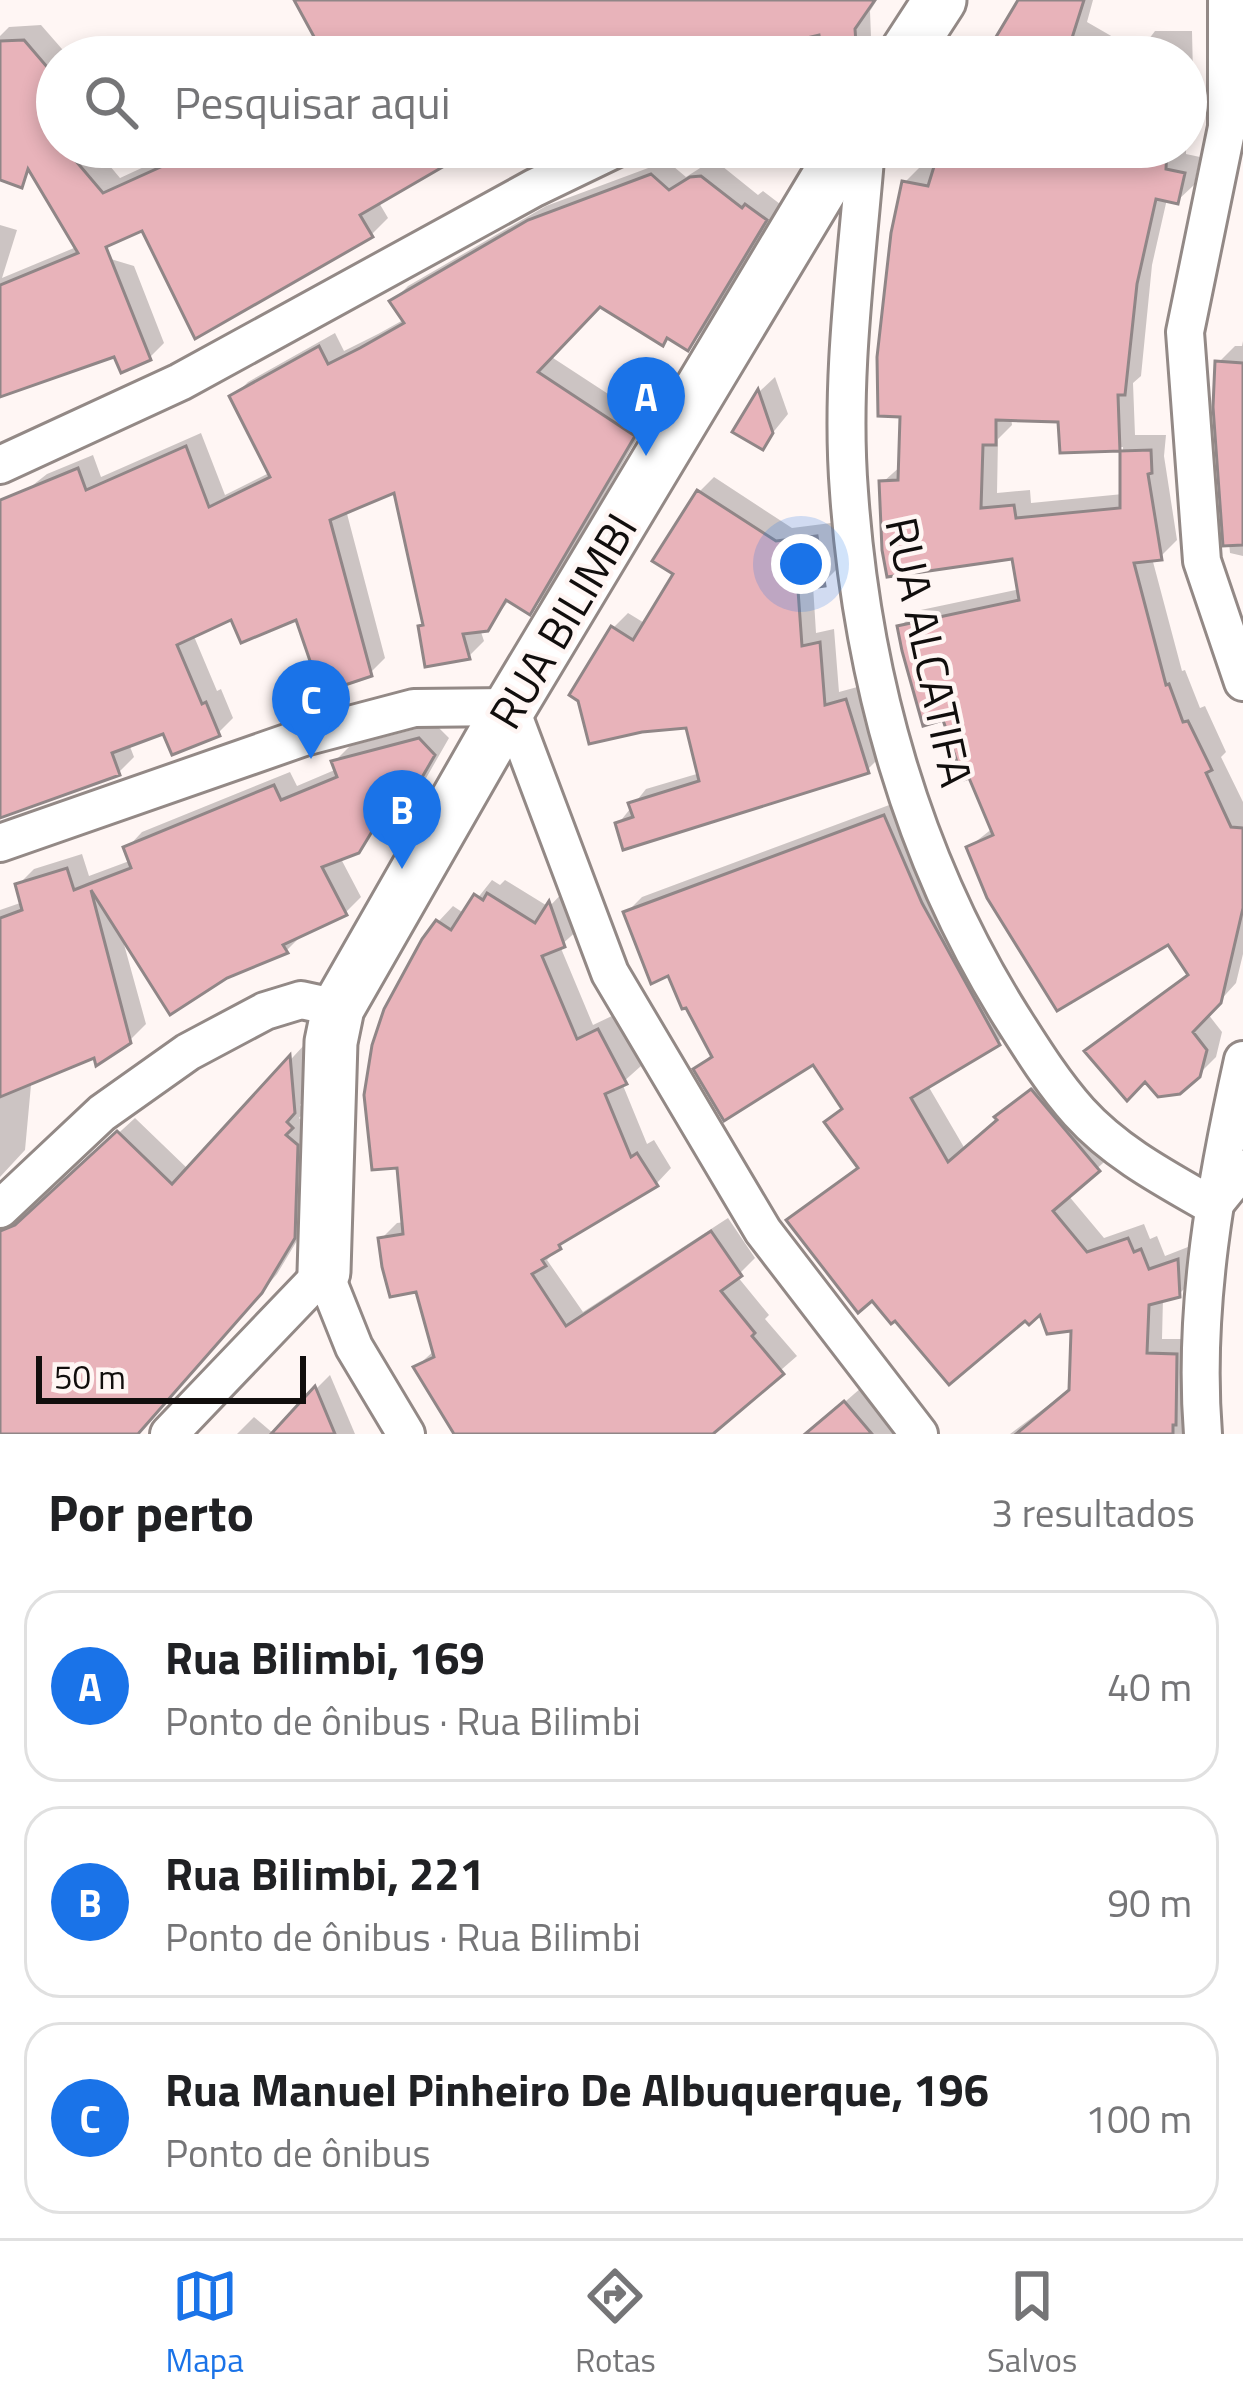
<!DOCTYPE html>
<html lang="pt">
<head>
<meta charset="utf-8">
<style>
  :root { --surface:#fff; --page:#f2f2f2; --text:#202124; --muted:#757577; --line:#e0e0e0; --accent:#1a73e8 }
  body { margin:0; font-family:"Titillium Web",sans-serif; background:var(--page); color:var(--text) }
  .scale { position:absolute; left:36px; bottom:30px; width:270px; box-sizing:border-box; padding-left:12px; border:6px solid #110e0d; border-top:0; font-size:33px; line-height:42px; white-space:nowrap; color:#110e0d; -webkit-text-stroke:9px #fff6f4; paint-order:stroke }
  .you { position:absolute; left:801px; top:564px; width:42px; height:42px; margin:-30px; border:9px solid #fff; border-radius:50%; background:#1a73e8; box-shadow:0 0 0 18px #1a73e833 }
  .badge { display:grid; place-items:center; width:78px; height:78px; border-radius:50%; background:var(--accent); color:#fff; font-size:39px; font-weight:700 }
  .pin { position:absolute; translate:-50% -99px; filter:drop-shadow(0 3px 6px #0008) }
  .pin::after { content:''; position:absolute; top:63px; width:42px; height:36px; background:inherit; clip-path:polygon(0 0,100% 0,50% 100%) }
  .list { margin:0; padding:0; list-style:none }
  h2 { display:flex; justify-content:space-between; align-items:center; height:156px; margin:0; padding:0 48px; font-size:51px }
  h2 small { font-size:39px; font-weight:400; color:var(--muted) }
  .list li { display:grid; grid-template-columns:78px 1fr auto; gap:36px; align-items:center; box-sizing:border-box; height:192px; margin:0 24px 24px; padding:0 24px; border:3px solid var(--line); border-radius:36px }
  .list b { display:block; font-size:45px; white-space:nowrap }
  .list p { margin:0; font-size:39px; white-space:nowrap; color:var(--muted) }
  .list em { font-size:39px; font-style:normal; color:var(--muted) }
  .icon { flex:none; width:66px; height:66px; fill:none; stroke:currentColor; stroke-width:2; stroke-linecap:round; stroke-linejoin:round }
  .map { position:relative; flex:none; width:1243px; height:1434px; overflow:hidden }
  .search { position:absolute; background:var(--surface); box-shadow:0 6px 18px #0003; left:36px; right:36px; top:36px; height:132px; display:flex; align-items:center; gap:30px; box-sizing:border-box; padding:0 42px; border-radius:66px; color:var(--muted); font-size:45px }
  .sheet { height:804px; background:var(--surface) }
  nav { display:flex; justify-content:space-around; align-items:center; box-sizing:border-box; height:168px; border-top:3px solid var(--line); background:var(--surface); font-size:33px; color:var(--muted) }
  nav a { display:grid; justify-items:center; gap:6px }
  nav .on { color:var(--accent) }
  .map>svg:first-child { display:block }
  .shadow { fill:#0003; fill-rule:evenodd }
  .building { fill:#e8b3ba; stroke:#908687; stroke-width:3; fill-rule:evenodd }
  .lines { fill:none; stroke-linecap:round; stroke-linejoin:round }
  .street-casing { stroke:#938986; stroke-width:42 }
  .secondary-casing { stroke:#938986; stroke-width:57 }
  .street { stroke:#fff; stroke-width:36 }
  .secondary { stroke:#fff; stroke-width:51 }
  .labels { text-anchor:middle; stroke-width:9; stroke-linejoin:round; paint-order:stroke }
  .street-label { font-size:45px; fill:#110e0d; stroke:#fff6f4 }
</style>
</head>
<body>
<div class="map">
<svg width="1243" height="1434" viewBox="0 0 1243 1434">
  <rect width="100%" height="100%" fill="#fff6f4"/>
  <g class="shadow">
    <polygon points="712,0 877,0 870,11 871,37 856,53 837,57 826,57 821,31"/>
    <path d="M 1022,0 L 1093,0 L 1087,22 L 1139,52 L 1155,31 L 1192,31 L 1193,74 L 1187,81 L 1186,154 L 1200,157 L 1194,185 L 1177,201 L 1167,199 L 1152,265 L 1141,376 L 1133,383 L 1135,435 L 1166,435 L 1164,456 L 1177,540 L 1160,557 L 1152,558 L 1182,671 L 1185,670 L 1200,708 L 1205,706 L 1226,752 L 1221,757 L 1243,802 L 1243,954 L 1236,983 L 1208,1014 L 1222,1032 L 1216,1057 L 1198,1075 L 1146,1078 L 1088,1051 L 1190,972 L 1169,940 L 969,847 L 993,828 L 945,716 L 900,627 L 916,611 L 1020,589 L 1014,556 L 883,482 L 902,465 L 905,182 L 921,166 L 936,169 L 943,147 L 1186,147 L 1186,57 L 988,57 ZM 1011,417 L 1061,419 L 1063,450 L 1123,447 L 1123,494 L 1031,503 L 1030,490 L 997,493 L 998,439 L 1012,425 Z"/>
    <polygon points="41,25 69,57 57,57 57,147 94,147 120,178 187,147 471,147 378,201 388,218 372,234 196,335 144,228 0,140 0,36 9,27"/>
    <polygon points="483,147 535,147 492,167"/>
    <polygon points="667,161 686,177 708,163 717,162 758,195 763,191 780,204 702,332 687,347 600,304 550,356 648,420 545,596 530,611 510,599 487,628 480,629 484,641 469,656 425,623 396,489 346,510 385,658 370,673 297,616 232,616 193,634 217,691 221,689 233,718 218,733 165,731 129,744 134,757 119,772 0,807 0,511 47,474 93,455 101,477 201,433 225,495 271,472 233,397 248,382 335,333 344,351 378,334 405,319 393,301 408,286 546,206"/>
    <polygon points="0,225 17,230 2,278 74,248 134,266 164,343 150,357 116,354 0,395"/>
    <polygon points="1243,341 1243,556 1230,553 1216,407 1218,363 1235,346 1242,346"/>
    <polygon points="775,377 788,414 762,446 736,431 760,391"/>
    <polygon points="714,477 792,528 831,523 838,568 823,583 813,585 816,633 834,629 839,692 861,686 882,755 867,770 618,824 646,789 700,773 688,725 591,741 581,700 573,694 614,627 628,613 646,624 678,573 699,492"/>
    <polygon points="435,724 449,738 405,815 389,830 380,824 357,850 340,857 361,897 345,913 302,935 286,951 122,937 146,1024 130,1040 39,1077 31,1085 25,1150 0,1177 0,910 23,902 18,885 34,869 82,854 89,876 132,860 127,848 142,832 290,772 297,786 337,769 334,762 350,746"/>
    <polygon points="900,801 1014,1026 998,1042 927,1084 965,1149 1014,1101 1048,1076 1114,1153 1068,1195 1104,1238 1144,1224 1150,1239 1157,1236 1165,1256 1193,1245 1195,1278 1179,1294 1163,1298 1162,1339 1191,1339 1188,1434 1010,1434 1073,1387 1074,1327 1042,1310 895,1317 790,1220 860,1166 828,1122 844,1106 813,1061 697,1069 713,1053 669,972 627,912 642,897"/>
    <polygon points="492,880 500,885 505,880 549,907 566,889 579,929 560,946 593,1025 614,1015 641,1066 622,1083 647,1144 654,1140 671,1168 656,1184 571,1234 547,1260 583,1312 728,1218 755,1258 737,1276 769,1315 765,1319 797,1356 711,1431 713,1434 457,1434 416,1367 435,1350 418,1288 381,1239 397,1223 405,1222 438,922 453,906 465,914"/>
    <polygon points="305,1044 309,1094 300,1105 306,1110 299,1118 312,1129 310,1219 277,1274 219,1342 130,1434 0,1434 0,1209 12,1216 34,1211 135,1118 189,1170"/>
    <polygon points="330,1375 355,1434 275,1434 317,1388"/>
    <polygon points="861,1388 901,1434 808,1434"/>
    <polygon points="254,1417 274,1434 237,1434"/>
  </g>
  <g class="building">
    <polygon points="294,0 875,0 855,29 857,57 823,57 819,35 727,57 325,57"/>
    <polygon points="1018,0 1084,0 1066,57 984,57"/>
    <polygon points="24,40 54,75 48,80 56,92 49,99 57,109 57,147 64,147 103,193 205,147 477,147 360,215 373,237 195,339 142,231 106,247 151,360 121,373 114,357 0,397 0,285 78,253 28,169 22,188 0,180 0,41"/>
    <path d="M 940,147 L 989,147 L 1017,164 L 1020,147 L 1063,147 L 1112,157 L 1112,147 L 1167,147 L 1166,169 L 1185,173 L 1178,204 L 1156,199 L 1137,284 L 1125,395 L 1118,395 L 1120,451 L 1151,450 L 1152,473 L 1148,474 L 1162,560 L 1134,563 L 1166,685 L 1169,684 L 1183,722 L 1188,721 L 1212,770 L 1206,773 L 1231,827 L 1243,828 L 1243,908 L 1221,1003 L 1193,1032 L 1207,1050 L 1200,1077 L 1180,1094 L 1158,1097 L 1145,1082 L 1127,1101 L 1084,1051 L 1188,975 L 1168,945 L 1057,1011 L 987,898 L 966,847 L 993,835 L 969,778 L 963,780 L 943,720 L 923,726 L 902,651 L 897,626 L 1019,600 L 1012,559 L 887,577 L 882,550 L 879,481 L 898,480 L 900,417 L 878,416 L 877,357 L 891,233 L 902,181 L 928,186 ZM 996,420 L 1058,422 L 1060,453 L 1120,451 L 1120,508 L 1016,518 L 1014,505 L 981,508 L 983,445 L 996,445 Z"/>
    <polygon points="651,174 669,190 690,177 701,176 742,208 745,204 767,220 688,351 667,338 663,346 600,307 538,372 635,436 530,615 506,600 488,631 463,634 470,659 425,667 418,626 423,625 394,493 330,520 372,676 321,693 296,620 241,643 231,620 177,645 202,704 206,702 220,736 172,755 163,734 112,753 120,775 0,818 0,500 78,468 86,490 186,446 209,507 270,477 229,396 319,346 328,364 360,348 404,323 389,301 528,220"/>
    <polygon points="1215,361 1243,363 1243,545 1223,546 1213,407"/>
    <polygon points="758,389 773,433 763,450 732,432"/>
    <polygon points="697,490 776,541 817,536 825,586 798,590 802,646 820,642 825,705 846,699 869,773 623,850 615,823 633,817 628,803 699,781 686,728 642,732 589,744 578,701 569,695 611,626 633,640 673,574 652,561"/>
    <polygon points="419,738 435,755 389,834 376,825 359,853 322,867 347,915 283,945 288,953 227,978 170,1015 91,890 131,1043 96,1066 94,1058 0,1097 0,918 22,910 15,884 67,868 74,890 89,884 131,868 123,847 274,785 281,800 337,777 331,761"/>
    <polygon points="884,815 922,903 1000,1045 911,1098 948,1162 997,1120 994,1117 1031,1089 1100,1171 1053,1211 1087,1252 1128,1238 1134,1252 1141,1249 1149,1269 1178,1259 1180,1297 1149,1305 1147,1353 1177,1354 1176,1425 1173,1425 1173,1434 1016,1434 1069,1390 1071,1331 1047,1334 1040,1315 1029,1325 1025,1321 949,1385 895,1321 891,1324 872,1301 858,1313 786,1220 858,1168 824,1122 842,1109 813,1065 724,1121 693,1069 712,1057 686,1008 682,1009 668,976 651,984 623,912"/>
    <polygon points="487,893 535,923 549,901 565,947 542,956 577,1039 598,1029 627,1084 605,1094 631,1157 637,1153 658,1186 559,1245 561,1249 542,1260 546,1266 532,1274 566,1326 711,1231 742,1276 721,1291 755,1333 752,1336 784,1374 713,1434 454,1434 413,1367 434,1357 416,1292 390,1297 382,1267 378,1238 403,1234 397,1168 372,1170 364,1095 372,1045 384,1009 422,939 436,920 451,930 474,894 483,900"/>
    <polygon points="290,1055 295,1113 287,1122 293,1128 286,1135 298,1145 295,1238 262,1293 138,1434 0,1434 0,1231 15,1225 117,1131 172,1184"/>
    <polygon points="315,1386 335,1434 271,1434"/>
    <polygon points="844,1401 872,1434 805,1434"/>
  </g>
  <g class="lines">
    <defs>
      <g id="street">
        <polyline points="1227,0 1227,127 1185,332 1202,561 1243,682"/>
        <path d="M 866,147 C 857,261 840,378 849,492 C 862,677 912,858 1011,1016 C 1032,1049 1053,1083 1079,1112 C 1116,1153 1166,1179 1213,1206 L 1243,1169"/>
        <polyline points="0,465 180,382 534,188 619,147"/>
        <polyline points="0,843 304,737 414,708 510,707 610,973 763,1231 919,1434"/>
        <polyline points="0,1209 102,1113 188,1052 265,1011 301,1000 338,1008"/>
        <polyline points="169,1434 324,1272 354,1347 406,1434"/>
        <path d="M 1203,1434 C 1193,1309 1216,1181 1243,1060"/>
      </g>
      <g id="secondary">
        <polyline points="903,57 940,0"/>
        <polyline points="324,1272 331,1042 338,1008 510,707 846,147"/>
      </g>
    </defs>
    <use href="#street" class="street-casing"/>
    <use href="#secondary" class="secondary-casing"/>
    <use href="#street" class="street"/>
    <use href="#secondary" class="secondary"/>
  </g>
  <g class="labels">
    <g class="street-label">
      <text transform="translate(563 621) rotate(-59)" y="16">RUA BILIMBI</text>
      <text transform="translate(929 652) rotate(78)" y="16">RUA ALCATIFA</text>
    </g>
  </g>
</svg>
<div class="scale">50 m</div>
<div class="you"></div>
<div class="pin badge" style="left:646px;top:456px">A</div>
<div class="pin badge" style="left:402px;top:869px">B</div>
<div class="pin badge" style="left:311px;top:759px">C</div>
<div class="search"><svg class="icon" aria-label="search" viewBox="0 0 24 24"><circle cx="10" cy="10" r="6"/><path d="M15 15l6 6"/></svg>Pesquisar aqui</div>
</div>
<section class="sheet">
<h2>Por perto<small>3 resultados</small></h2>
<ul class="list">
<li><span class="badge">A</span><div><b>Rua Bilimbi, 169</b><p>Ponto de ônibus · Rua Bilimbi</p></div><em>40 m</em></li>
<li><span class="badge">B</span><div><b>Rua Bilimbi, 221</b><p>Ponto de ônibus · Rua Bilimbi</p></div><em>90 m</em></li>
<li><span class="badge">C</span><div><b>Rua Manuel Pinheiro De Albuquerque, 196</b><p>Ponto de ônibus</p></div><em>100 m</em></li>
</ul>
</section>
<nav>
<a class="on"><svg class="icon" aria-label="map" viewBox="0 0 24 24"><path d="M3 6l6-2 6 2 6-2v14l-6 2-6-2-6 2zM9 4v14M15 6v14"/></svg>Mapa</a>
<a><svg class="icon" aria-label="directions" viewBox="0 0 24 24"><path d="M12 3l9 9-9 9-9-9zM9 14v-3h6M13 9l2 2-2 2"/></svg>Rotas</a>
<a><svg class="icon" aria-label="saved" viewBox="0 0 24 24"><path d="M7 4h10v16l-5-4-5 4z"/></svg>Salvos</a>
</nav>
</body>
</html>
